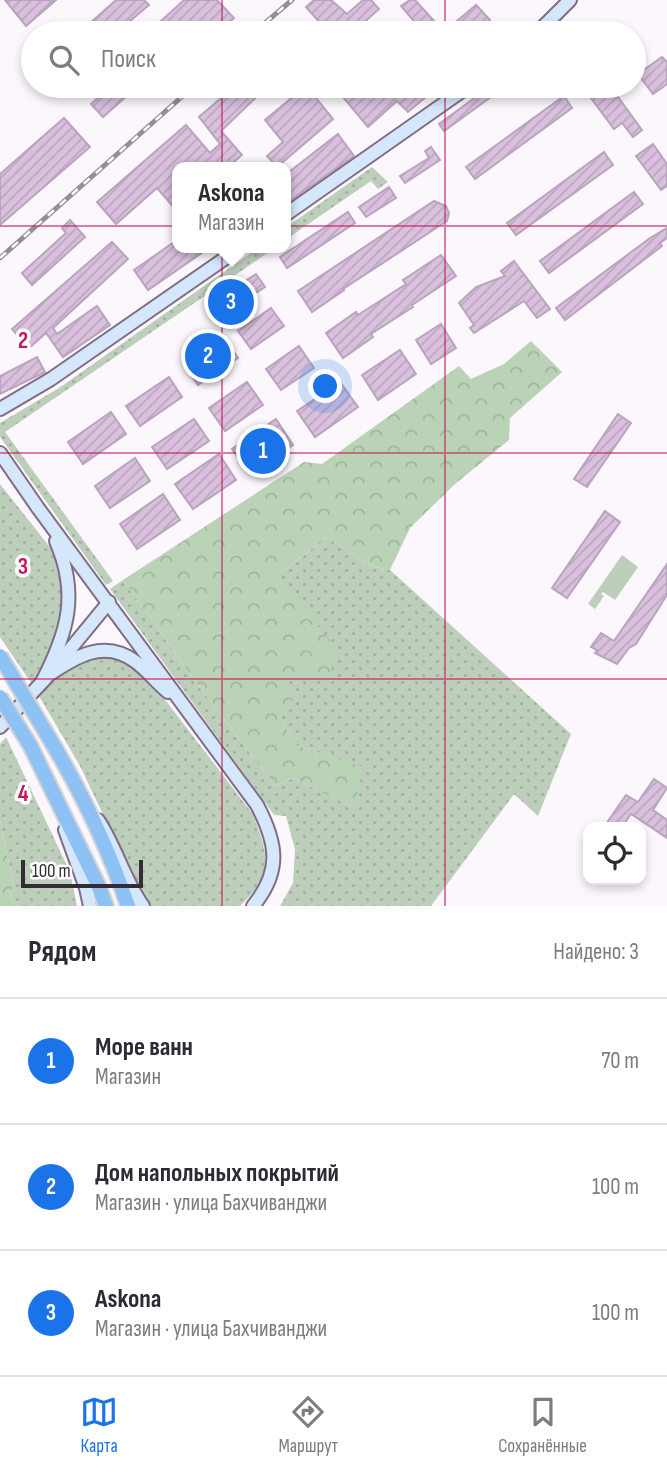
<!DOCTYPE html>
<html lang="ru">
<head>
<meta charset="utf-8">
<style>
  :root { --surface:#fff; --page:#f7f7f7; --text:#2b2b33; --muted:#7c7c81; --line:#e1e1e2; --accent:#1a73e8 }
  body { margin:0; font-family:"Sofia Sans Condensed",sans-serif; background:var(--page); color:var(--text) }
  .controls { position:absolute; right:21px; bottom:21px; display:grid; overflow:hidden; border-radius:14px; box-shadow:0 4px 10px #0003 }
  .controls button { width:63px; height:63px; display:grid; place-items:center; padding:0; border:0; border-bottom:2px solid var(--line); background:var(--surface); color:var(--text); font:35px sans-serif }
  .scale { position:absolute; left:21px; bottom:18px; width:122px; box-sizing:border-box; padding-left:7px; border:4px solid #352c37; border-top:0; font-size:19px; line-height:24px; white-space:nowrap; color:#352c37; -webkit-text-stroke:5px #fff; paint-order:stroke }
  .you { position:absolute; left:326px; top:387px; width:24px; height:24px; margin:-18px; border:5px solid #fff; border-radius:50%; background:#1a73e8; box-shadow:0 0 0 10px #1a73e833 }
  .badge { display:grid; place-items:center; width:46px; height:46px; border-radius:50%; background:var(--accent); color:#fff; font-size:23px; font-weight:700 }
  .pin { position:absolute; translate:-50% -50%; border:4px solid #fff; box-shadow:0 2px 7px #0006 }
  .popup { position:absolute; left:172px; top:162px; width:119px; height:91px; box-sizing:border-box; display:grid; place-content:center; border-radius:14px; background:var(--surface); filter:drop-shadow(0 2px 5px #0005); font-size:23px; white-space:nowrap; color:var(--muted) }
  .popup b { font-size:26px; color:var(--text) }
  .popup::after { content:''; position:absolute; left:50%; top:100%; margin-left:-14px; border:14px solid transparent; border-top-color:var(--surface) }
  .list { margin:0; padding:0; list-style:none }
  h2 { display:flex; justify-content:space-between; align-items:center; height:91px; margin:0; padding:0 28px; font-size:30px }
  h2 small { font-size:23px; font-weight:400; color:var(--muted) }
  .list li { display:grid; grid-template-columns:46px 1fr auto; gap:21px; align-items:center; box-sizing:border-box; height:126px; padding:0 28px; border-top:2px solid var(--line) }
  .list b { display:block; font-size:26px; white-space:nowrap }
  .list p { margin:0; font-size:23px; white-space:nowrap; color:var(--muted) }
  .list em { font-size:23px; font-style:normal; color:var(--muted) }
  .icon { flex:none; width:38px; height:38px; fill:none; stroke:currentColor; stroke-width:2; stroke-linecap:round; stroke-linejoin:round }
  .map { position:relative; flex:none; width:667px; height:906px; overflow:hidden }
  .search { position:absolute; background:var(--surface); box-shadow:0 4px 10px #0003; left:21px; right:21px; top:21px; height:77px; display:flex; align-items:center; gap:18px; box-sizing:border-box; padding:0 24px; border-radius:38px; color:var(--muted); font-size:26px }
  .sheet { height:469px; background:var(--surface) }
  nav { display:flex; justify-content:space-around; align-items:center; box-sizing:border-box; height:98px; border-top:2px solid var(--line); background:var(--surface); font-size:19px; color:var(--muted) }
  nav a { display:grid; justify-items:center; gap:4px }
  nav .on { color:var(--accent) }
  .map>svg:first-child { display:block }
  .grass { fill:url(#grass-dots) }
  .forest { fill:url(#forest-crowns) }
  .green { fill:#bdcebb }
  .building { fill:url(#building-hatch); stroke:#baa3be; stroke-width:2 }
  .lines { fill:none; stroke-linecap:round; stroke-linejoin:round }
  .secondary-casing { stroke:#826c85; stroke-width:16 }
  .trunk-casing { stroke:#d7d5d7; stroke-width:18 }
  .secondary { stroke:#d5e8fb; stroke-width:12 }
  .trunk { stroke:#8fc2f4; stroke-width:14 }
  .rail-casing { stroke:#948e96; stroke-width:5 }
  .rail { stroke:#fff; stroke-width:2.5; stroke-dasharray:8; stroke-linecap:butt }
  .trunk-bridge-casing { stroke:#d7d5d7; stroke-width:18; stroke-linecap:butt }
  .trunk-bridge { stroke:#8fc2f4; stroke-width:14 }
  .grid { fill:none; stroke:#c2185b; stroke-width:2; stroke-opacity:0.55 }
  .grid-label { font-size:23px; text-anchor:middle; font-weight:bold; fill:#c2185b; stroke:#fff; stroke-width:7; stroke-linejoin:round; paint-order:stroke }
</style>
</head>
<body>
<div class="map">
<svg width="667" height="906" viewBox="0 0 667 906">
  <defs>
    <pattern id="grass-dots" width="8" height="8" patternUnits="userSpaceOnUse" patternTransform="scale(1.75)"><rect width="8" height="8" fill="#bdcebb"/><path d="M2 2h.1M6 6h.1" fill="none" stroke="#a3b1a1" stroke-width="1.8" stroke-linecap="round"/></pattern>
    <pattern id="forest-crowns" width="20" height="18" patternUnits="userSpaceOnUse" patternTransform="scale(1.75)"><rect width="20" height="18" fill="#bad3b7"/><path d="M2 6a3 3 0 1 1 6 0M12 15a3 3 0 1 1 6 0" fill="none" stroke="#a0b59e"/></pattern>
    <pattern id="building-hatch" width="6" height="6" patternUnits="userSpaceOnUse" patternTransform="scale(1.75)"><rect width="6" height="6" fill="#d9c1de"/><path d="M-1 1l2-2M0 6l6-6M5 7l2-2" fill="none" stroke="#bba6bf"/></pattern>
  </defs>
  <rect width="100%" height="100%" fill="#fbf7fc"/>
  <g class="grass">
    <polygon points="372,167 388,182 378,189 371,181 285,240 285,228"/>
    <polygon points="258,248 275,248 5,432 113,581 106,585 0,437 0,423 59,388"/>
    <polygon points="0,484 53,551 61,578 62,610 58,639 34,687 0,637"/>
    <polygon points="327,537 370,566 390,570 571,734 538,816 514,794 431,906 280,906 293,883 295,849 286,816 274,815 110,589 123,580 198,685 275,786 293,778 353,807 362,767 295,745 281,719 288,680 277,576"/>
    <path d="M 106,657 L 127,663 L 143,671 L 252,813 C 269,852 274,875 240,906 L 151,906 L 144,901 L 80,766 L 39,696 C 61,668 70,662 106,657 Z"/>
    <polygon points="6,737 70,872 77,906 18,906 11,899 13,882 0,820 0,744"/>
  </g>
  <g class="forest">
    <polygon points="531,341 562,372 510,418 509,440 455,484 410,528 390,570 370,566 327,537 277,576 337,649 329,677 289,680 293,701 281,719 295,745 363,767 354,808 293,778 275,786 198,685 123,580 304,462 322,464 459,366 471,379 504,364"/>
    <polygon points="0,820 13,882 11,899 18,906 0,906"/>
  </g>
  <polygon class="green" points="622,555 638,567 615,600 603,592 601,594 604,596 595,609 588,604"/>
  <g class="building">
    <polygon points="5,0 56,0 26,26"/>
    <polygon points="116,0 144,0 149,5 116,33 79,33"/>
    <polygon points="184,0 217,0 234,18 217,33 148,33"/>
    <polygon points="314,0 331,0 347,14 363,0 371,0 379,9 361,25 369,33 313,33 322,25 306,7"/>
    <polygon points="410,0 415,0 444,32 476,5 490,20 475,33 424,33 401,6"/>
    <polygon points="662,57 667,62 667,84 653,94 638,74"/>
    <polygon points="111,86 138,86 103,117 91,104"/>
    <polygon points="235,86 268,86 221,131 242,155 228,167 177,167 177,211 157,188 116,224 97,202 186,125 210,153 220,144 199,117"/>
    <polygon points="306,86 330,86 316,98 333,119 277,167 267,156 283,142 265,120"/>
    <polygon points="356,86 439,86 408,112 397,101 368,127 343,97"/>
    <polygon points="491,86 513,86 500,95 498,92 444,131 439,124"/>
    <polygon points="582,86 610,86 642,130 633,137 622,123 614,129"/>
    <polygon points="564,96 572,108 475,179 466,167"/>
    <polygon points="64,118 90,147 0,225 0,174"/>
    <polygon points="338,134 354,156 285,204 285,188 290,185 285,175"/>
    <polygon points="653,144 667,164 667,186 661,190 636,156"/>
    <polygon points="431,147 440,160 405,183 400,176 429,158 425,151"/>
    <polygon points="604,152 613,165 516,235 507,223"/>
    <polygon points="389,187 396,198 366,217 359,207"/>
    <polygon points="634,192 643,204 549,273 540,261"/>
    <polygon points="434,201 446,206 449,213 447,221 343,289 344,290 312,312 298,291"/>
    <polygon points="348,212 355,223 287,268 280,257"/>
    <polygon points="70,220 85,237 32,285 22,273 66,233 62,228"/>
    <polygon points="667,228 667,238 660,243 662,246 565,320 556,308 650,238"/>
    <polygon points="177,240 177,248 209,248 148,290 134,270"/>
    <polygon points="112,242 128,259 53,328 57,334 97,306 110,325 63,357 46,333 29,348 12,329"/>
    <polygon points="441,255 456,276 412,305 413,307 371,334 373,337 343,358 326,333 356,312 358,315 406,284 403,280"/>
    <polygon points="514,261 550,309 537,318 524,301 474,333 470,328 474,325 459,303 476,287 505,276 501,271"/>
    <polygon points="256,274 265,287 233,308 224,295"/>
    <polygon points="271,308 284,326 251,349 238,331"/>
    <polygon points="441,324 456,348 431,364 416,340"/>
    <polygon points="224,338 238,358 198,385 184,365"/>
    <polygon points="299,346 314,368 281,390 266,369"/>
    <polygon points="400,350 416,374 378,400 362,375"/>
    <polygon points="37,357 45,372 0,394 0,376"/>
    <polygon points="169,377 182,397 140,426 126,406"/>
    <polygon points="247,382 263,405 225,431 209,408"/>
    <polygon points="340,382 358,407 315,437 297,411"/>
    <polygon points="111,412 126,434 83,464 68,442"/>
    <polygon points="618,414 631,423 587,487 574,479"/>
    <polygon points="194,419 209,441 167,469 152,447"/>
    <polygon points="276,419 293,445 250,474 232,449"/>
    <polygon points="219,454 236,480 193,509 175,484"/>
    <polygon points="135,458 150,481 110,508 95,486"/>
    <polygon points="163,494 180,520 137,549 120,524"/>
    <polygon points="605,511 620,522 567,598 552,588"/>
    <polygon points="667,564 667,595 636,644 629,648 617,664 595,653 597,650 591,647 601,633 614,641"/>
    <polygon points="654,779 667,788 653,810 667,820 667,838 631,814 622,827 604,827 626,795 638,802"/>
  </g>
  <g class="lines">
    <defs>
      <g id="secondary">
        <polyline points="537,33 570,0"/>
        <polyline points="285,215 469,86"/>
        <polyline points="0,409 51,379 240,248"/>
        <path d="M 0,453 L 38,508 L 257,805 C 277,843 282,871 253,906"/>
        <polyline points="58,664 109,602"/>
        <path d="M 47,676 C 75,657 104,638 136,662 C 148,671 157,683 168,692"/>
        <path d="M 42,682 C 68,632 79,594 56,541"/>
        <polyline points="0,727 46,678"/>
        <path d="M 98,820 C 116,847 124,880 143,906"/>
        <polyline points="65,830 86,888 90,906"/>
      </g>
      <g id="trunk">
        <path d="M 45,731 C 79,787 107,844 128,906"/>
        <polyline points="30,745 99,887 106,906"/>
      </g>
    </defs>
    <use href="#secondary" class="secondary-casing"/>
    <use href="#trunk" class="trunk-casing"/>
    <use href="#secondary" class="secondary"/>
    <use href="#trunk" class="trunk"/>
    <defs>
      <g id="rail">
        <polyline points="253,33 292,0"/>
        <polyline points="0,258 194,86"/>
      </g>
    </defs>
    <use href="#rail" class="rail-casing"/>
    <use href="#rail" class="rail"/>
    <defs>
      <g id="trunk-bridge">
        <polyline points="0,656 45,731"/>
        <polyline points="0,697 30,745"/>
      </g>
    </defs>
    <use href="#trunk-bridge" class="trunk-bridge-casing"/>
    <use href="#trunk-bridge" class="trunk-bridge"/>
  </g>
  <path class="grid" d="M 222,0 L 222,33M 445,0 L 445,33M 222,86 L 222,906M 445,86 L 445,906M 0,226 L 667,226M 0,453 L 667,453M 0,679 L 667,679"/>
  <g class="grid-label">
    <text x="23" y="348">2</text>
    <text x="23" y="574">3</text>
    <text x="23" y="801">4</text>
  </g>
</svg>
<div class="controls">
<button><svg class="icon" aria-label="locate" viewBox="0 0 24 24"><circle cx="12" cy="12" r="6"/><path d="M12 2v4M12 18v4M2 12h4M18 12h4"/></svg></button>
</div>
<div class="scale">100 m</div>
<div class="you"></div>
<div class="pin badge" style="left:263px;top:451px">1</div>
<div class="pin badge" style="left:208px;top:356px">2</div>
<div class="pin badge" style="left:231px;top:302px">3</div>
<div class="popup"><b>Askona</b>Магазин</div>
<div class="search"><svg class="icon" aria-label="search" viewBox="0 0 24 24"><circle cx="10" cy="10" r="6"/><path d="M15 15l6 6"/></svg>Поиск</div>
</div>
<section class="sheet">
<h2>Рядом<small>Найдено: 3</small></h2>
<ul class="list">
<li><span class="badge">1</span><div><b>Море ванн</b><p>Магазин</p></div><em>70 m</em></li>
<li><span class="badge">2</span><div><b>Дом напольных покрытий</b><p>Магазин · улица Бахчиванджи</p></div><em>100 m</em></li>
<li><span class="badge">3</span><div><b>Askona</b><p>Магазин · улица Бахчиванджи</p></div><em>100 m</em></li>
</ul>
</section>
<nav>
<a class="on"><svg class="icon" aria-label="map" viewBox="0 0 24 24"><path d="M3 6l6-2 6 2 6-2v14l-6 2-6-2-6 2zM9 4v14M15 6v14"/></svg>Карта</a>
<a><svg class="icon" aria-label="directions" viewBox="0 0 24 24"><path d="M12 3l9 9-9 9-9-9zM9 14v-3h6M13 9l2 2-2 2"/></svg>Маршрут</a>
<a><svg class="icon" aria-label="saved" viewBox="0 0 24 24"><path d="M7 4h10v16l-5-4-5 4z"/></svg>Сохранённые</a>
</nav>
</body>
</html>
